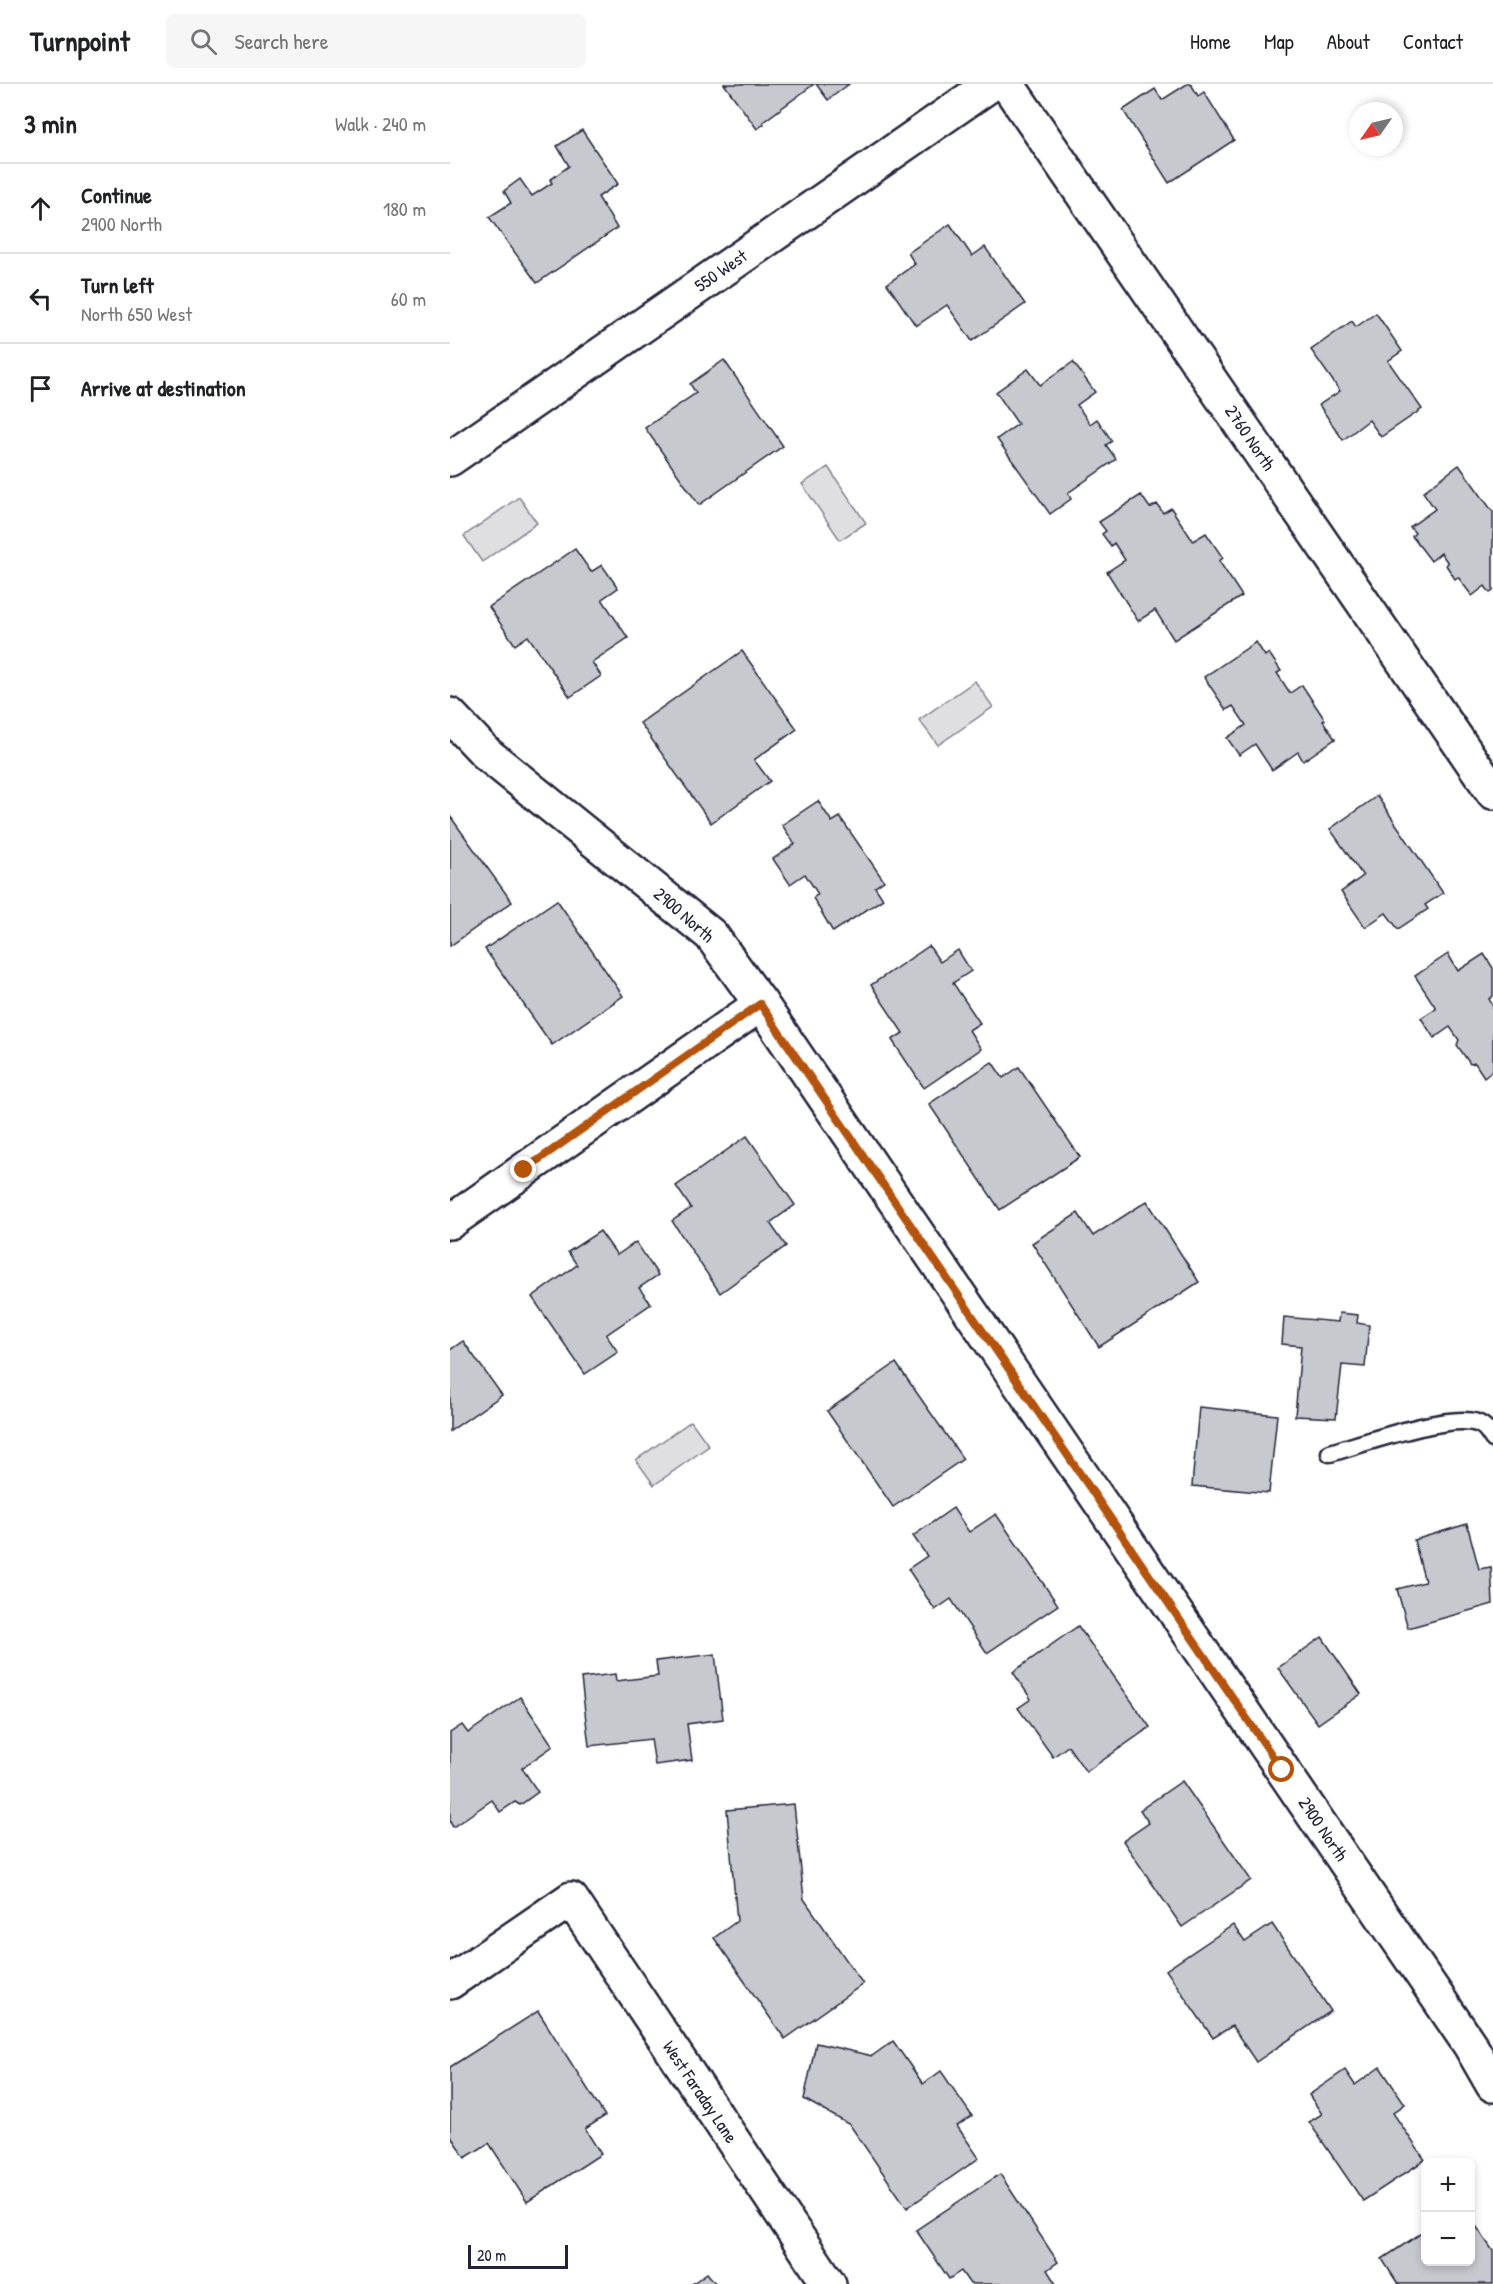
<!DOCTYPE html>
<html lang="en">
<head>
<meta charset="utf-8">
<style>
  :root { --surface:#fff; --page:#f6f6f6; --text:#202124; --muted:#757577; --line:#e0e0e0 }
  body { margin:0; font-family:"Patrick Hand",sans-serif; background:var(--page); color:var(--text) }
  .controls { position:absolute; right:18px; bottom:18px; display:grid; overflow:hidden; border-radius:9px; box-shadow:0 3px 9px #0003 }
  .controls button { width:54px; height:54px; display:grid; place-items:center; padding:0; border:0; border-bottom:2px solid var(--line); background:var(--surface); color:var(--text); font:30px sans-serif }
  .compass { position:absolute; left:899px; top:18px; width:54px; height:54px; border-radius:50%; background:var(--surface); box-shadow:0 3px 9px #0003; rotate:236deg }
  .scale { position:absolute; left:18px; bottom:15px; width:100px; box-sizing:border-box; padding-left:6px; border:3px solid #22223b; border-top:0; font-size:16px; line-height:21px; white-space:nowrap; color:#22223b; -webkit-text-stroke:4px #fff; paint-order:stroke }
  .stop { position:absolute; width:18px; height:18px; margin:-14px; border:4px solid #b45309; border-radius:50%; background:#fff }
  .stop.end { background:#b45309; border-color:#fff; box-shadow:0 2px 6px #0008 }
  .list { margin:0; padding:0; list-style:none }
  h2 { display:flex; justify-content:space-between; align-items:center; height:78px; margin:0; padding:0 24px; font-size:26px }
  h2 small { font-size:20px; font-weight:400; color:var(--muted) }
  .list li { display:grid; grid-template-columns:39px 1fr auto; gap:18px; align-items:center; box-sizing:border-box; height:90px; padding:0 24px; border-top:2px solid var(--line) }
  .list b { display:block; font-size:22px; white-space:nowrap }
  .list p { margin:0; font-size:20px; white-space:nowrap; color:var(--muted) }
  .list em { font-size:20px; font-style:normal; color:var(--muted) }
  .icon { flex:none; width:33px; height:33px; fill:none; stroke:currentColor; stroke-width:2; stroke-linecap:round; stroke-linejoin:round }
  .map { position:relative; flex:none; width:1043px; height:2200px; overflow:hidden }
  header { display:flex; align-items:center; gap:36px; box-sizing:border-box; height:84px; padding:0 30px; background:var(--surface); border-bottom:2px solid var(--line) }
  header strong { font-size:28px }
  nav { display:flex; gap:33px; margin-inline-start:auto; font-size:21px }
  .search { width:420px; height:54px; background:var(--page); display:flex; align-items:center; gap:15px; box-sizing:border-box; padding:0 21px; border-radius:9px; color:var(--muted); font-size:22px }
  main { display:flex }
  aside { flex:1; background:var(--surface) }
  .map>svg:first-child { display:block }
  .grass { fill:#dfdfe2; stroke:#80808e; stroke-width:1.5 }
  .building { fill:#c8c8cf; stroke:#22223b; stroke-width:1.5 }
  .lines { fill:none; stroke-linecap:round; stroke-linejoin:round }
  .lane-casing { stroke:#22223b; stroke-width:21 }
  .street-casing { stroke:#22223b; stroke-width:38 }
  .lane { stroke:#fff; stroke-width:16 }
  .street { stroke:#fff; stroke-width:33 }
  .route { stroke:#b45309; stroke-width:8 }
  .labels { text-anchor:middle; stroke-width:4.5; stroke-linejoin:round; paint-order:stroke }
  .street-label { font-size:18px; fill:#22223b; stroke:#fff }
</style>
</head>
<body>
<header>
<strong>Turnpoint</strong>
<div class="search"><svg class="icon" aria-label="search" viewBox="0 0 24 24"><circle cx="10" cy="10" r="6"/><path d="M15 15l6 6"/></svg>Search here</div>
<nav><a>Home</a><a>Map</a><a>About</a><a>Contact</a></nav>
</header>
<main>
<aside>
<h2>3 min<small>Walk · 240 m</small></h2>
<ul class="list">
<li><svg class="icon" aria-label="ahead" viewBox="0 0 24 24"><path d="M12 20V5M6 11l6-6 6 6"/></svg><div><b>Continue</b><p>2900 North</p></div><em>180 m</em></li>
<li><svg class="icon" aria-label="left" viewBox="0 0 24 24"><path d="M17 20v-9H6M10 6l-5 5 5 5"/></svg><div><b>Turn left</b><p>North 650 West</p></div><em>60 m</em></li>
<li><svg class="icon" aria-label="arrive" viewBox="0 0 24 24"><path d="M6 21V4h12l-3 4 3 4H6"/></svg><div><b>Arrive at destination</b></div></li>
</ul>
</aside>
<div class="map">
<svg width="1043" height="2200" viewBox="0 0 1043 2200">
  <rect width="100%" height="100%" fill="#fff"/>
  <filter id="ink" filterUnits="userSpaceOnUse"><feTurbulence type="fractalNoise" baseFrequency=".0167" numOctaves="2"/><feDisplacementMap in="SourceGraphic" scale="12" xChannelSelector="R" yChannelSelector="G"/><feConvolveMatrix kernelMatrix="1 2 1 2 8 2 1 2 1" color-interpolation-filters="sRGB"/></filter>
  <g filter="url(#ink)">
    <g class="grass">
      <polygon points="378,383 416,439 390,456 352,400"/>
      <polygon points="69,413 87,439 32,478 14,452"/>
      <polygon points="525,597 543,623 488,661 469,636"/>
      <polygon points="241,1337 259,1362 204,1401 186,1376"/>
    </g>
    <g class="building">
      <polygon points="274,0 364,0 313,38 314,40 307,45"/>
      <polygon points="366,0 399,0 378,16"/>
      <polygon points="737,0 741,0 748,12 754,8 784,56 719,99 673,26 705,5 712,16"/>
      <polygon points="132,46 168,100 148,113 167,144 87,199 39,133 61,119 54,107 70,95 82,112 102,99 100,96 119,82 107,62"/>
      <polygon points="500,140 522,172 535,163 575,220 522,257 497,221 466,242 437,200 465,180 458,169"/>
      <polygon points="926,229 952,267 938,277 972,325 931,353 919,336 893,356 869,321 890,307 861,266 902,237 906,243"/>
      <polygon points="274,276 333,362 249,421 195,344 246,309 240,300"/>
      <polygon points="623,278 645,308 627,321 640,340 647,335 662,357 656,361 666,375 618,409 621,415 600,430 547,355 568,340 546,308 578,285 590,301"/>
      <polygon points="1009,381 1043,428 1043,507 1040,509 1035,502 1022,512 1008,493 1005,495 996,481 998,479 991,469 981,477 962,452 965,449 960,443 985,425 973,408"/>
      <polygon points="691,411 700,424 707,420 713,429 721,424 743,457 756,449 773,474 769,477 792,512 724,556 705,526 688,537 657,488 675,476 664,459 661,462 652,450 656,447 649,438"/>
      <polygon points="125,465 141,488 152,481 168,504 152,515 178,554 142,578 151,592 120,613 78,552 65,561 39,523"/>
      <polygon points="806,558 815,572 819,569 831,587 827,589 840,609 852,601 875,636 873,637 885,655 853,677 848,668 822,686 805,660 789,671 777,654 796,641 783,622 776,626 754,593"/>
      <polygon points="292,567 347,645 304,676 320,697 261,739 190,639"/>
      <polygon points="927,712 993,809 975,821 978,825 948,845 936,829 915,843 891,808 913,792 880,745"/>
      <polygon points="368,717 382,738 390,733 434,797 425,803 433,815 383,848 363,814 368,810 355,790 340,800 323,775 345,760 332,741"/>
      <polygon points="0,732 62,818 0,862"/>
      <polygon points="107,816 173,912 102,961 35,865"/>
      <polygon points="479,862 490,878 508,866 521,887 503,899 530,939 519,946 531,965 474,1004 442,956 453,949 421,901"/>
      <polygon points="998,870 1008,887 1034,870 1043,884 1043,912 1039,915 1043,922 1043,986 1034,993 1025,979 1020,980 1007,961 1009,956 1000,943 984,954 971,934 986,924 965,892"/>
      <polygon points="542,978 553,994 569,983 630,1073 550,1126 479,1020"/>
      <polygon points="297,1052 345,1121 320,1139 336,1162 270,1209 222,1137 241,1124 226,1102"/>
      <polygon points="697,1117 749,1198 649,1263 582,1159 628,1129 643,1152"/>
      <polygon points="150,1147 167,1171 186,1158 208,1191 189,1204 201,1220 156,1251 168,1268 135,1290 82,1213 127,1181 118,1168"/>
      <polygon points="889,1229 908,1231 907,1239 919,1241 915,1283 892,1281 886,1334 845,1332 851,1262 832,1260 834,1233 888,1238"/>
      <polygon points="13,1257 52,1311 0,1347 0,1266"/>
      <polygon points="446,1279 513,1375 443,1423 377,1327"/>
      <polygon points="749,1323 827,1331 819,1409 742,1402"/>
      <polygon points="503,1424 519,1448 546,1430 608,1521 537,1569 501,1515 485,1526 458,1485 477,1472 463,1452"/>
      <polygon points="1017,1440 1029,1485 1041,1483 1043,1520 958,1544 947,1505 975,1498 964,1456"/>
      <polygon points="628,1542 700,1643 636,1688 618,1662 603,1673 568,1624 581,1615 563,1588"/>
      <polygon points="872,1553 911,1610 868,1640 828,1584"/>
      <polygon points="265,1570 273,1635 237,1640 242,1676 205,1681 201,1655 139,1662 131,1594 165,1590 166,1597 208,1592 206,1577"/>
      <polygon points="70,1613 103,1662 72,1684 88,1708 70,1721 65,1718 50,1728 42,1716 3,1743 0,1738 0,1649 12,1641 18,1649"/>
      <polygon points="732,1697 801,1796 732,1843 673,1757 699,1739 690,1726"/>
      <polygon points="344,1720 354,1815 413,1900 335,1955 264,1854 287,1837 277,1726"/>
      <polygon points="822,1840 881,1927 806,1978 782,1942 763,1954 716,1886 783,1841 795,1858"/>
      <polygon points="88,1927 155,2032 135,2045 151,2070 77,2118 39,2059 15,2074 0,2051 0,1983"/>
      <polygon points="443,1957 473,2000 491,1987 522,2032 507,2042 529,2074 457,2124 400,2041 354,2015 366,1959 422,1972"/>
      <polygon points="930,1983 955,2020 943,2029 975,2076 913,2117 859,2038 872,2030 859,2011 895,1986 905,2001"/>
      <polygon points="550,2090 608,2178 597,2186 606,2200 520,2200 511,2187 499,2195 466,2146"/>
      <polygon points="1024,2139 1043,2167 1043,2200 948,2200 932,2175 976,2146 976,2178 1020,2178 1020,2141"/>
      <polygon points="257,2189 266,2200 242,2200"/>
    </g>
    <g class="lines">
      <defs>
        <path id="lane" d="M 880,1369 C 912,1360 998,1329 1027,1339 C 1035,1342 1038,1347 1043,1355"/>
        <g id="street">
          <polyline points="557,0 1043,708"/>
          <polyline points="0,375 541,0"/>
          <polyline points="0,631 37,670 261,851 311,920 1020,1961 1043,2001"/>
          <polyline points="0,1138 311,920"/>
          <polyline points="0,1898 121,1815 379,2200"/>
        </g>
      </defs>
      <use href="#lane" class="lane-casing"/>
      <use href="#street" class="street-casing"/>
      <use href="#lane" class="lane"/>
      <use href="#street" class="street"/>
    </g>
  </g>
  <g class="lines" filter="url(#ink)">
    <polyline class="route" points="74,1086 310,920 832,1686"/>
  </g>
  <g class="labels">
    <g class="street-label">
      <text transform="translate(271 187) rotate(-35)" y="6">550 West</text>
      <text transform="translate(800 354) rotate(56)" y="6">2760 North</text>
      <text transform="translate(234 831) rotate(41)" y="6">2900 North</text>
      <text transform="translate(873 1745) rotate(56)" y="6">2900 North</text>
      <text transform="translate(250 2008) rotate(56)" y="6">West Faraday Lane</text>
    </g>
  </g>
</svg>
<div class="controls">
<button>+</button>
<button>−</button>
</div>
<svg class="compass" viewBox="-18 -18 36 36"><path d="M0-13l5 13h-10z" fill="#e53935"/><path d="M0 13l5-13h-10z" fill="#757577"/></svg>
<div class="scale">20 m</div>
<div class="stop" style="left:832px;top:1686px"></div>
<div class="stop end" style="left:74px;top:1086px"></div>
</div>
</main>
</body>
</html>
